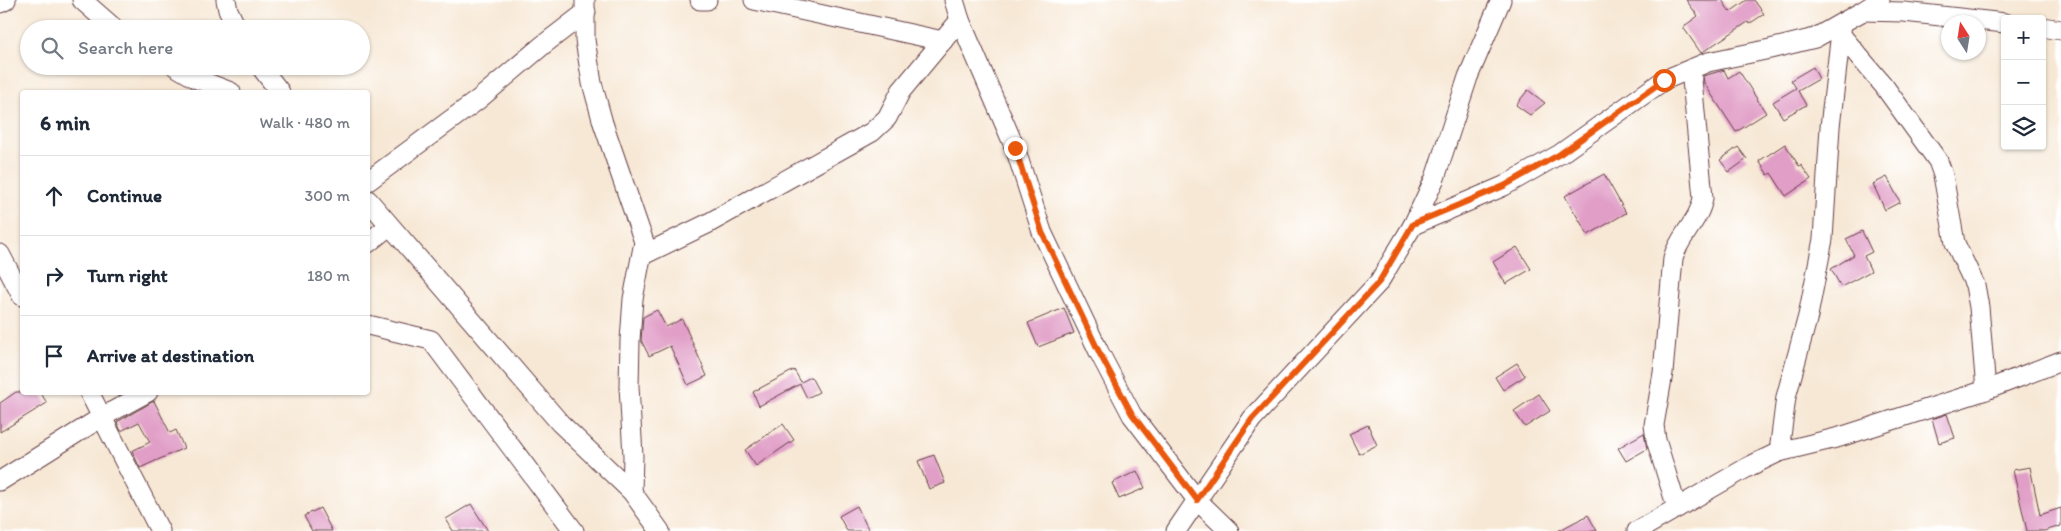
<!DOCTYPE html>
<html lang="en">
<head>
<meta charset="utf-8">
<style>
  :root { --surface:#fff; --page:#f6f6f7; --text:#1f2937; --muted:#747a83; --line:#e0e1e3 }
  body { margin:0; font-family:Itim,sans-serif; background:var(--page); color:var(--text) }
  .controls { position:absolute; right:15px; top:15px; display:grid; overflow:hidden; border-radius:5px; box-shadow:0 1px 4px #0004 }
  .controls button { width:45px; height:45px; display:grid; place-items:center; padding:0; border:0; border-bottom:1px solid var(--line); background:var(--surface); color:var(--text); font:25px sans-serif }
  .compass { position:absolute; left:1941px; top:15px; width:45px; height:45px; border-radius:50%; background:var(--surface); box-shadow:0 1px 4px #0004; rotate:348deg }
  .stop { position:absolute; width:15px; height:15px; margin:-11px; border:4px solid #ea580c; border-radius:50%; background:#fff }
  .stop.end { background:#ea580c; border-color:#fff; box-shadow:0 1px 5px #0008 }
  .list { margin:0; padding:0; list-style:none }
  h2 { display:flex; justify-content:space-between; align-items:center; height:65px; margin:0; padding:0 20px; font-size:21px }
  h2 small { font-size:16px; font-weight:400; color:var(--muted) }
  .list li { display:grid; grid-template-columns:32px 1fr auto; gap:15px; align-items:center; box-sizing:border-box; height:80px; padding:0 20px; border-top:1px solid var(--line) }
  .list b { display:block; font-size:19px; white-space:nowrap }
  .list em { font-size:16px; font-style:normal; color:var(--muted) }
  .icon { flex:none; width:28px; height:28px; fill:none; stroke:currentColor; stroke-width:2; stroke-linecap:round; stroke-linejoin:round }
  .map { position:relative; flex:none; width:2061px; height:531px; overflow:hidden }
  .search { position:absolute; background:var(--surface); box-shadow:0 1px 4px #0004; left:20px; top:20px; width:350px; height:55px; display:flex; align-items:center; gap:12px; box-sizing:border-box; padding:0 18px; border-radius:28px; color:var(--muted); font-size:19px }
  .panel { position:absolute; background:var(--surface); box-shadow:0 1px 4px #0004; left:20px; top:90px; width:350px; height:305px; border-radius:5px }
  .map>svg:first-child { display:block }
  .building { fill:#e19ec7 }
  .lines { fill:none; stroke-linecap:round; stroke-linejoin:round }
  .minor-casing { stroke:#643d44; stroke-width:21 }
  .minor { stroke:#fff; stroke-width:19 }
  .route { stroke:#ea580c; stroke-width:6 }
</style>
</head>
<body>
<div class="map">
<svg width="2061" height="531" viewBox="0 0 2061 531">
  <rect width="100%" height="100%" fill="#fff"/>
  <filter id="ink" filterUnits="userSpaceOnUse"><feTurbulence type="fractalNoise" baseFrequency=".02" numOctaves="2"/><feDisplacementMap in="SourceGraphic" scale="10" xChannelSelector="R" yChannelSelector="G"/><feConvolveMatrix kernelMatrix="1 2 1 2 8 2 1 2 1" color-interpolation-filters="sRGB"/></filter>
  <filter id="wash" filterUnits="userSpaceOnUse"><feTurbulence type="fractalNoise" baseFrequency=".0096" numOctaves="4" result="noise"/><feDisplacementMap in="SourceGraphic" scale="20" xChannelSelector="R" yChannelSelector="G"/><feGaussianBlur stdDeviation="1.12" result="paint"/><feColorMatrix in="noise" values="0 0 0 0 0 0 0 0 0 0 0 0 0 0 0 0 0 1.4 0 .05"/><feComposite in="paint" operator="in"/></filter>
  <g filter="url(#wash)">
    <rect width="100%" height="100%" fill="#f7e8d5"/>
    <g id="blocks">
      <g class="building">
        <polygon points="1686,0 1722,0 1730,12 1747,0 1754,0 1764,14 1749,24 1748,22 1701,53 1683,27 1698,16"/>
        <polygon points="1813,67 1819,79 1798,91 1806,105 1783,118 1773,102 1796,88 1791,80"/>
        <polygon points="1724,70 1728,78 1739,71 1766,113 1736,132 1704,83 1703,76"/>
        <polygon points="1528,90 1545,103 1530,115 1516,105"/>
        <polygon points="1785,144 1799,166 1801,165 1811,179 1786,196 1771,173 1768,175 1759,161"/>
        <polygon points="1738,147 1747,159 1729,172 1720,160"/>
        <polygon points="1604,174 1626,213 1588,235 1565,196"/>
        <polygon points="1887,177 1900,202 1885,210 1873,184"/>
        <polygon points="1862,231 1872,252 1864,256 1871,271 1841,287 1831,269 1854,255 1846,239"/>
        <polygon points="1517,247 1531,269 1506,284 1493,262"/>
        <polygon points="1064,308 1074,333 1038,347 1028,323"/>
        <polygon points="657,310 666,327 682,319 707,376 688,385 670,346 649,356 641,340 643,317"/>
        <polygon points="1517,363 1525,376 1503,390 1495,377"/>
        <polygon points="794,370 801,382 811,377 819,392 807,398 800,384 759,406 753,392"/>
        <polygon points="16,392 40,392 47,403 0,432 0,403"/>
        <polygon points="1539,394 1550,411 1525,427 1514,411"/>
        <polygon points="154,401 170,433 176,430 184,448 140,468 132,451 150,442 139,422 121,431 117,422"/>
        <polygon points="1947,414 1955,438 1939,443 1932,419"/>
        <polygon points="783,424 794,440 756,466 745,450"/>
        <polygon points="1368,425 1377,445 1359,454 1349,434"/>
        <polygon points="1644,433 1647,449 1626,461 1618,448"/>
        <polygon points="934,455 945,483 929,489 918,461"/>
        <polygon points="2030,467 2040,515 2061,508 2061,526 2044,531 2027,531 2013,470"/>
        <polygon points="1137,471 1145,488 1119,499 1112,483"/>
        <polygon points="471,504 488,531 453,531 446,519"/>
        <polygon points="857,506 869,531 847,531 839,516"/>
        <polygon points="320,508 332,531 312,531 304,516"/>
        <polygon points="1588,515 1597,531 1558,531"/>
      </g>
    </g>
  </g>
  <g filter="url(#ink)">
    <use href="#blocks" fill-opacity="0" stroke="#643d44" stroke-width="1"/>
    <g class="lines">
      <defs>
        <g id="minor">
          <polyline points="82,0 115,29"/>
          <polyline points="226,0 228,10 237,29"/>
          <polyline points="585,0 585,40 592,83 603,123 644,242 633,299 630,340 629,386 633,456 632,492"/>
          <polyline points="700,0 707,0"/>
          <polyline points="754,0 943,41"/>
          <polyline points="954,0 960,20 1015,148 1042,232 1099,352 1132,415 1197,500 1229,531"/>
          <polyline points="0,3 6,0"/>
          <polyline points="1863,11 1904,12 2005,23"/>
          <polyline points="2042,27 2061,30"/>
          <polyline points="1841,35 1884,86 1938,161 1943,175 1955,243 1975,285 1979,307 1986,390"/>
          <polyline points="175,66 197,79 231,92"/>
          <polyline points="260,66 280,92"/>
          <polyline points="368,181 479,99 543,45 586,12"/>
          <polyline points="368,200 560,423 632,492 660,531"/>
          <polyline points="1413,225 1504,186 1560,154 1664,80 1708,62 1770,49 1815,38 1863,11 1880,0"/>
          <polyline points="368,243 389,226"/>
          <polyline points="0,254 22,296"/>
          <polyline points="643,255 707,224 872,132 887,118 901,91 960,20"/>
          <polyline points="368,325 431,340 574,531"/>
          <polyline points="89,392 160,531"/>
          <polyline points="1779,452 1786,397 1808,316 1823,239 1830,127 1842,23"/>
          <polyline points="0,481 102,417 148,392"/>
          <path d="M 1677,508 L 1656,440 L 1654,425 L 1663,373 L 1673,258 C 1679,236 1700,220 1703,198 L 1691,69"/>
          <polyline points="1176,531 1252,419 1379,282 1413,225 1435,178 1468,77 1501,0"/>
          <polyline points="1637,531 1748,467 1779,452 1840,437 1986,390 2061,361"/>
        </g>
      </defs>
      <use href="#minor" class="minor-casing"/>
      <use href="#minor" class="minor"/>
    </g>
  </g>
  <g class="lines" filter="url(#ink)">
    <polyline class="route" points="1015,148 1042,232 1099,352 1132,414 1197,500 1252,419 1379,282 1413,224 1504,186 1560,154 1664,80"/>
  </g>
</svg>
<div class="controls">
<button>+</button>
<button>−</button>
<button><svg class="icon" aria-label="layers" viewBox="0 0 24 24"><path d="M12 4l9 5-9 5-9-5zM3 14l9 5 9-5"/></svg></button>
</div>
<svg class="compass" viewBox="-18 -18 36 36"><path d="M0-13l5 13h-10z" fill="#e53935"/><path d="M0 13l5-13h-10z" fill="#747a83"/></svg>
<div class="stop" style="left:1664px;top:80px"></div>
<div class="stop end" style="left:1015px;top:148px"></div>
<div class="search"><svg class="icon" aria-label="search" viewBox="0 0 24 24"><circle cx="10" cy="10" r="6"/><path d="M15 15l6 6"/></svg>Search here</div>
<section class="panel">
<h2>6 min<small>Walk · 480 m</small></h2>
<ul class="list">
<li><svg class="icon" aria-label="ahead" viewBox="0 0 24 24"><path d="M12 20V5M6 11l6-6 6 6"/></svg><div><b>Continue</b></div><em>300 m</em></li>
<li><svg class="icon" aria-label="right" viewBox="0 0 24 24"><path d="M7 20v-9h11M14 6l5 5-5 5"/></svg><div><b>Turn right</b></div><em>180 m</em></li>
<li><svg class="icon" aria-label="arrive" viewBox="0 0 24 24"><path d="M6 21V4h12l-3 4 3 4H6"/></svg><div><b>Arrive at destination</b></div></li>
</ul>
</section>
</div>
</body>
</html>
